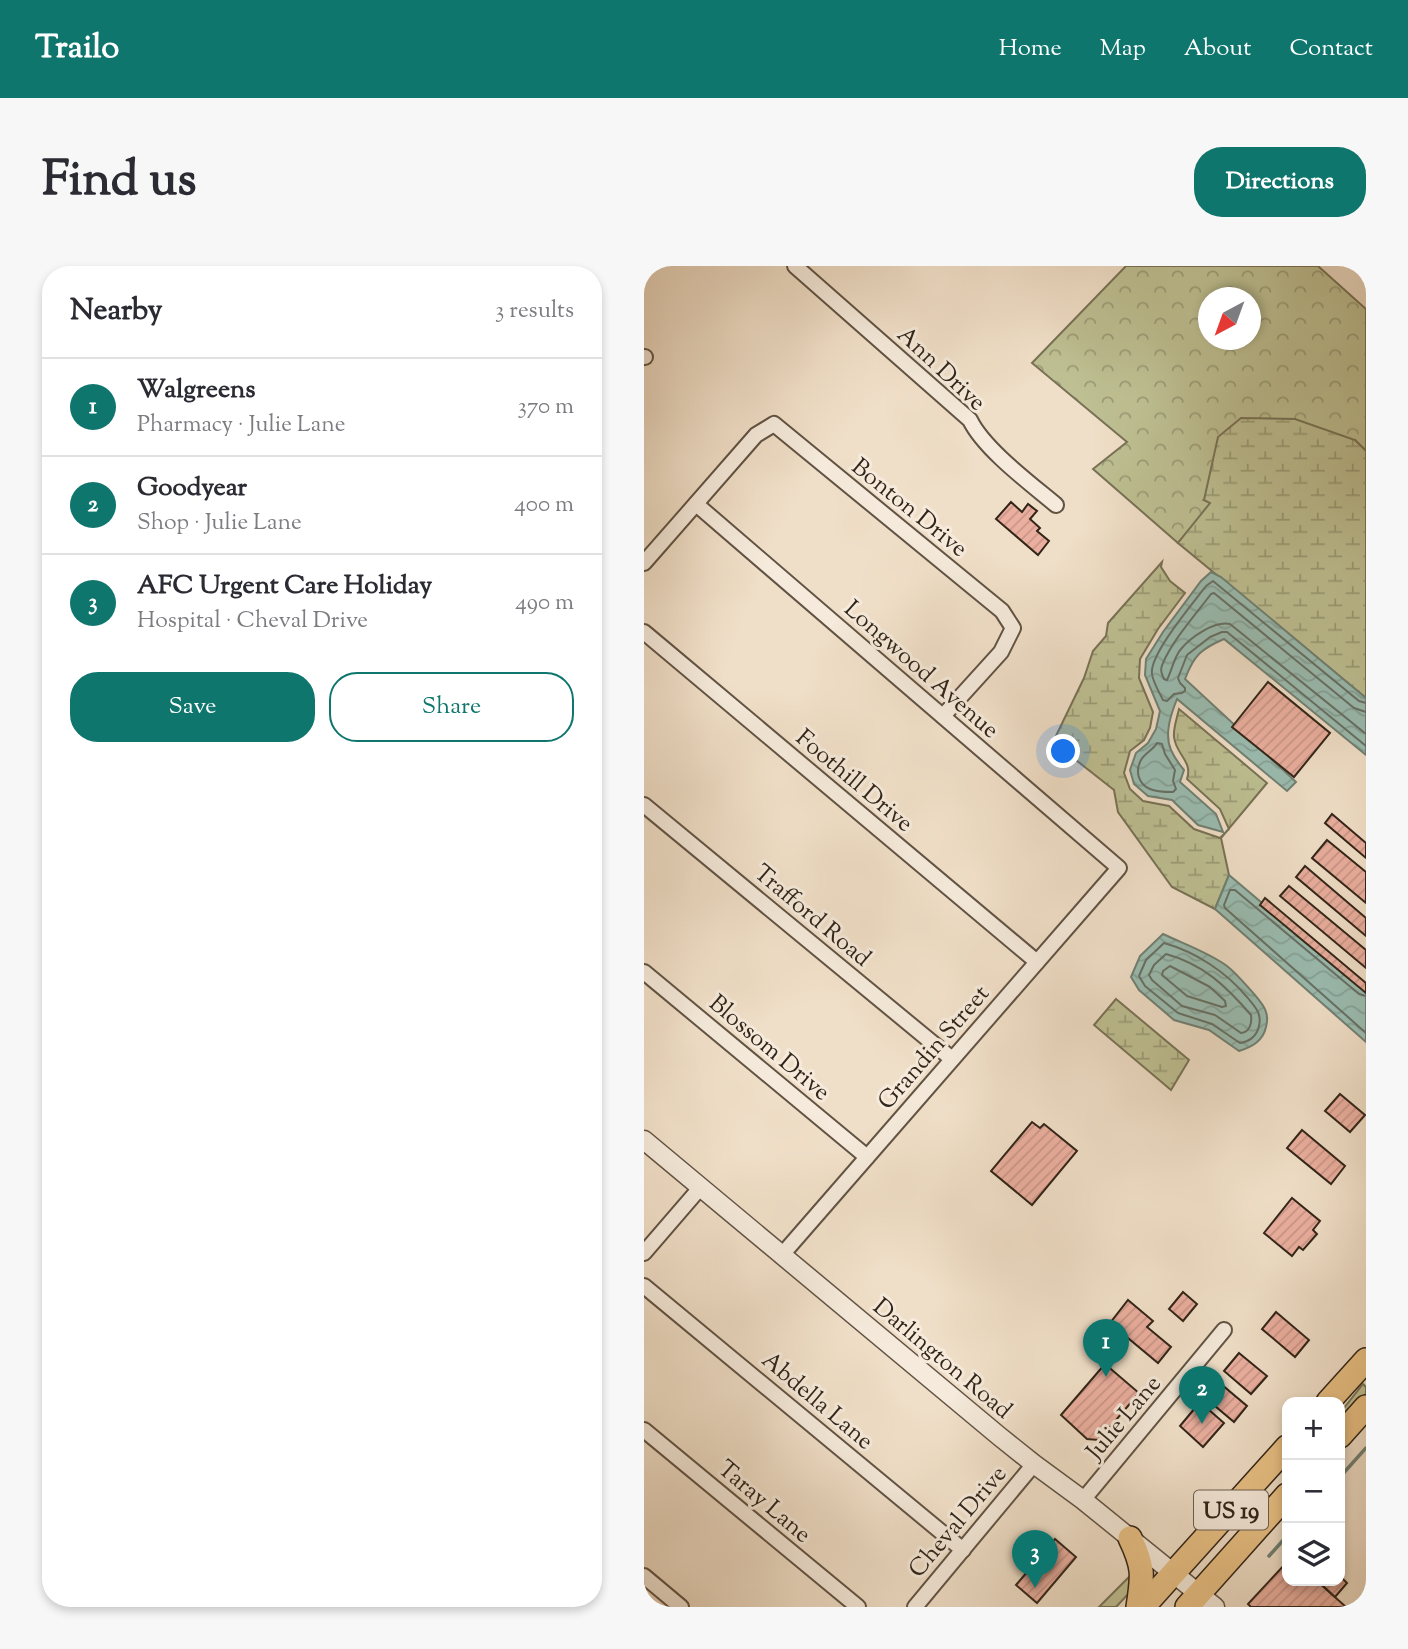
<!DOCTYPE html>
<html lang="en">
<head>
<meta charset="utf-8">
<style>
  :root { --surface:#fff; --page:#f7f7f7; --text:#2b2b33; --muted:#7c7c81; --line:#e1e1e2; --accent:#0f766e }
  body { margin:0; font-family:"Sorts Mill Goudy",serif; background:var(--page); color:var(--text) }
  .controls { position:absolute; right:21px; bottom:21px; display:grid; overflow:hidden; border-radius:14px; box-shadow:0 4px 10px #0003 }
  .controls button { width:63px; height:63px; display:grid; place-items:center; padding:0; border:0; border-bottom:2px solid var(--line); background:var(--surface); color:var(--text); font:35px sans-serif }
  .compass { position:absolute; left:554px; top:21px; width:63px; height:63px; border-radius:50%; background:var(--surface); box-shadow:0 4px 10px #0003; rotate:221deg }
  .you { position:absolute; left:420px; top:486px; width:24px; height:24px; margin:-18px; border:5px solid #fff; border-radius:50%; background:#1a73e8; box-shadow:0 0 0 10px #1a73e833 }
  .badge { display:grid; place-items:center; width:46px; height:46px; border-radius:50%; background:var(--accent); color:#fff; font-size:23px; font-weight:700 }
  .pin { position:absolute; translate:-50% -58px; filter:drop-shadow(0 2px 4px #0008) }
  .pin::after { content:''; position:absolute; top:37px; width:24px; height:21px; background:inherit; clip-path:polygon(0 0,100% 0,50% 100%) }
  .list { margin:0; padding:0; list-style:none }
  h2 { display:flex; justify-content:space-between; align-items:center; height:91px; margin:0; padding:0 28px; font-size:30px }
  h2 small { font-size:23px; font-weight:400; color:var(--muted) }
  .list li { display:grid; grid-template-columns:46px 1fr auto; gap:21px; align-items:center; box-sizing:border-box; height:98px; padding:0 28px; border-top:2px solid var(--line) }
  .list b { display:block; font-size:26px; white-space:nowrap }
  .list p { margin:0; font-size:23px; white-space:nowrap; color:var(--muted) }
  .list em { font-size:23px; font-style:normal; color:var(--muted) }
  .actions { display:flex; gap:14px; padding:21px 28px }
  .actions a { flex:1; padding:16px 0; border:2px solid var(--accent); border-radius:28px; text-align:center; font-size:24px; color:var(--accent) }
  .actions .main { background:var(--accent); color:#fff }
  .icon { flex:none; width:38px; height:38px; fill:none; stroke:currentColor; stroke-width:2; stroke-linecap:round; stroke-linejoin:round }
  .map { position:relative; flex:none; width:722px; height:1341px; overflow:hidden; border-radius:28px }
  header { display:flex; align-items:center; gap:42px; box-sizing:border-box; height:98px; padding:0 35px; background:var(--accent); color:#fff }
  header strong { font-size:33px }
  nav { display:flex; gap:38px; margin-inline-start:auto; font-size:24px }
  .intro { display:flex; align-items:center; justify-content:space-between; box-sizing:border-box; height:168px; padding:0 42px }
  h1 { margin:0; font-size:49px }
  .button { padding:18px 32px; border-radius:28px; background:var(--accent); color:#fff; font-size:24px; font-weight:700 }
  main { display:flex; gap:42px; padding:0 42px }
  aside { flex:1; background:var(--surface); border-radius:28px; box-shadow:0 4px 10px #0003 }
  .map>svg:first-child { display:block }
  .grass { fill:#bec093; stroke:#787256; stroke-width:2 }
  .forest { fill:url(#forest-crowns); stroke:#787256; stroke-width:2; fill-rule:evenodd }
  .wetland { fill:url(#wetland-marsh); stroke:#787256; stroke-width:2 }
  .water { fill:url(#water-waves); stroke:#708074; stroke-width:2 }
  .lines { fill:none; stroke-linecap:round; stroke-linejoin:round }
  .shore { stroke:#667065; stroke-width:2 }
  .stream { stroke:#708074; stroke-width:3.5 }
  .building { fill:url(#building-hatch); stroke:#312418; stroke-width:2 }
  .minor-casing { stroke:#615344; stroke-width:18 }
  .tertiary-casing { stroke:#615344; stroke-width:21 }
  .trunk-casing { stroke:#312418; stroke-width:26 }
  .minor { stroke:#f5eadb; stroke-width:14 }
  .tertiary { stroke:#f5eadb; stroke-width:18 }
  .trunk { stroke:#e8c084; stroke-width:23 }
  .labels { text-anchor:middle; stroke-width:6; stroke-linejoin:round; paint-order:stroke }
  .shield { fill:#f5eadb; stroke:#6c5f52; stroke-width:2 }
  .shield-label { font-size:23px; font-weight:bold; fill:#312418 }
  .street-label { font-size:24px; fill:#312418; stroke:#f5eadb }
</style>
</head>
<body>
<header>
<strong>Trailo</strong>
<nav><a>Home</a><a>Map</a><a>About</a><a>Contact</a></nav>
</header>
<div class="intro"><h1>Find us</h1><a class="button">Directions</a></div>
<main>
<aside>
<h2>Nearby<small>3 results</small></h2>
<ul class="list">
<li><span class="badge">1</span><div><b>Walgreens</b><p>Pharmacy · Julie Lane</p></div><em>370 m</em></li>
<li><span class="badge">2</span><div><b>Goodyear</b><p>Shop · Julie Lane</p></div><em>400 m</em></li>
<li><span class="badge">3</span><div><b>AFC Urgent Care Holiday</b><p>Hospital · Cheval Drive</p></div><em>490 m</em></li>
</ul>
<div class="actions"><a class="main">Save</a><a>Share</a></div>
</aside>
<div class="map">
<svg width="722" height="1341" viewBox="0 0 722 1341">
  <defs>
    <pattern id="forest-crowns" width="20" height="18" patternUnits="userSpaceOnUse" patternTransform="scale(1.75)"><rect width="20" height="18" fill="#bec093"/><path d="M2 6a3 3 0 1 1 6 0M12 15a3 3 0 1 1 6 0" fill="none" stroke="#9b9c77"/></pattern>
    <pattern id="wetland-marsh" width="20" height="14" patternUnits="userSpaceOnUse" patternTransform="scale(1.75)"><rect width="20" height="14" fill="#bec093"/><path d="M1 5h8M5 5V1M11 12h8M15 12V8" fill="none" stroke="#9b9c77"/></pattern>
    <pattern id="water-waves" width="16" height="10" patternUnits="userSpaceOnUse" patternTransform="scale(1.75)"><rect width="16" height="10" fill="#9abdb2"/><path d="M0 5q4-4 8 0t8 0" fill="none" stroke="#85a298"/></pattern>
    <pattern id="building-hatch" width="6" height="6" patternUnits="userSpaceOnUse" patternTransform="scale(1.75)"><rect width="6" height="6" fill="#ebaf9f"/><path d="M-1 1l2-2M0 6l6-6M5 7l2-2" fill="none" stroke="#ca9688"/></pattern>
  </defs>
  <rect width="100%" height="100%" fill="#f0dfc8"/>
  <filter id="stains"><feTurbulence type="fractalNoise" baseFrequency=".00286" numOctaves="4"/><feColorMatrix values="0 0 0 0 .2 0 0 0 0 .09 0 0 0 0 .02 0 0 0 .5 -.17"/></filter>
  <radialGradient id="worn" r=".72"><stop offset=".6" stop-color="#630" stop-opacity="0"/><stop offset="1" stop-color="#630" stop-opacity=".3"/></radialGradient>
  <g class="grass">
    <polygon points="719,1118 722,1121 722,1128 696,1157 696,1147"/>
    <polygon points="490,1306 487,1325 472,1341 455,1341"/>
  </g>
  <path class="forest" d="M 482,0 L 674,0 L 722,43 L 722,185 L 711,174 L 560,234 L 567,237 L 534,277 L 449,203 L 483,176 L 388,97 ZM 564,32 L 606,32 L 606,74 L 564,74 Z"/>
  <g class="wetland">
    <polygon points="597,152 651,153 711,174 722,185 722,432 534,277 566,237 560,234 574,171"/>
    <path d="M 518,296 L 517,301 L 526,315 L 541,327 L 514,363 L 496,393 L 495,412 L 509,446 L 506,462 L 500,474 L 486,485 L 480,507 L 486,523 L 499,535 L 525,540 L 550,563 L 576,572 L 585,563 L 576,543 L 543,513 C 549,495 532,489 530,471 C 529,463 533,452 535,443 L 623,517 L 577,572 L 585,609 L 571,643 L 528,621 L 474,546 L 470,524 L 409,476 L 440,412 L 449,385 L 462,370 L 464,357 Z"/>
    <polygon points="472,733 545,794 527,824 450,759"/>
  </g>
  <g class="water">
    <path d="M 567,306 L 577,311 L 722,432 L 722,489 L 580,373 C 557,383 550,389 541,413 L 652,516 L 643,525 L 533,433 C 527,448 520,468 527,484 C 530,491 535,498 540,504 L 536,516 L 572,548 L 579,566 L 554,559 L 528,534 L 504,530 L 490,518 L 486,504 L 492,487 L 504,477 L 512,463 L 516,445 L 501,409 L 502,393 L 519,366 L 557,315 Z"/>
    <polygon points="585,609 722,725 722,776 571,643"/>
    <path d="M 519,668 C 540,678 564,686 583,700 C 593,708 601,718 610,728 C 619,739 626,746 622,761 C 619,775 608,781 595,785 L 565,764 L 530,754 L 495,724 L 487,711 L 496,690 Z"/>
  </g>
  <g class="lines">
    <g class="shore">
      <path d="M 722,437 L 715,435 L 569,315 L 562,320 C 549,337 505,389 508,408 C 509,416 515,426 519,434 L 523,435 L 530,428 L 538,427 L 541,425 L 541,422 L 536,417 L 534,412 L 543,389 L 566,371 L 578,366 L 583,366 L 722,480"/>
      <path d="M 722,446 L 710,442 L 570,327 L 567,328 C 552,348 528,375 519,397 C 516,403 517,407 520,413 L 523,414 C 528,404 530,391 537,383 C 547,371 570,355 586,358 L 722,468"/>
      <path d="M 513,477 L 518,478 L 521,488 L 531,504 L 529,515 L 532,523 L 529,526 C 523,526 512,526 506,523 C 494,518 491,505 497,494 C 501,487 509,484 513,477 Z"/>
      <path d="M 520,677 C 552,686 582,706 603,731 C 611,741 618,747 615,760 C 613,770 605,776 596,777 L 568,758 L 534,747 L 501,720 L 495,710 L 502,694 Z"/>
      <path d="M 522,688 C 559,698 582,720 607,749 C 608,757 606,766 597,767 L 571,749 L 538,740 L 508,714 L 505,709 L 510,699 Z"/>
      <polygon points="526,700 566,721 581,735 582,740 578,741 543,730 518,709 519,705"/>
      <polyline points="722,730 715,728 591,624 586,624 580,639 581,642 722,767"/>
    </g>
    <g class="stream">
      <polyline points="696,1211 722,1182"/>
      <polyline points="625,1290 643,1270"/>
    </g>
  </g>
  <g class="building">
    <polygon points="367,236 378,246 384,238 393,245 386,253 396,262 393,265 405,275 394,289 352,253"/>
    <polygon points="624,416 686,467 650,511 588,461"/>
    <polygon points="688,548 722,577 722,592 681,557"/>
    <polygon points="683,574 722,606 722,637 668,592"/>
    <polygon points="661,600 722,652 722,670 652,611"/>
    <polygon points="645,620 722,684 722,702 636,630"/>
    <polygon points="621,632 722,717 722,727 616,639"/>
    <polygon points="696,828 721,849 706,866 681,845"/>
    <polygon points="388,856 396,862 400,858 433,885 388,939 347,905"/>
    <polygon points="658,864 701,900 687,918 643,882"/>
    <polygon points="648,932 676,955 669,964 673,968 659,984 655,981 648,990 620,967"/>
    <polygon points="539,1026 553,1038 539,1055 525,1043"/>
    <polygon points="484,1034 509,1055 503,1061 527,1081 514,1097 466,1057"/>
    <polygon points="632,1046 665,1074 651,1091 618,1063"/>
    <polygon points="595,1087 623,1110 607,1128 580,1105"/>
    <polygon points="461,1098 495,1127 455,1174 443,1173 417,1149"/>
    <polygon points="571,1113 603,1140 590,1156 558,1129"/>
    <polygon points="556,1136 580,1157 559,1181 536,1160"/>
    <polygon points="411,1273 432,1291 393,1337 372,1319"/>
    <polygon points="643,1296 643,1315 673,1315 702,1341 607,1341 604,1338"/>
    <polygon points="696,1310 703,1317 691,1331 677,1318 679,1315 696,1315"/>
  </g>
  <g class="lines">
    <defs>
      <g id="minor">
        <path d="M 151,0 L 326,154 C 340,183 387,218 412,239"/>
        <polyline points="0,91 1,91"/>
        <polyline points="52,238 475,602 137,990"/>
        <polyline points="0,297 112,169 130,158 358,345 369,362 357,386 299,450"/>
        <polyline points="0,366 393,696"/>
        <polyline points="0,539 308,793"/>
        <polyline points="0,706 223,891"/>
        <polyline points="0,987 56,922"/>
        <polyline points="0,1020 319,1284"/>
        <polyline points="0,1164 214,1341"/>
        <polyline points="439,1234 580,1064"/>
        <polyline points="0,1310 37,1341"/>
        <polyline points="271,1341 390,1198"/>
      </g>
      <polyline id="tertiary" points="0,874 355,1170 390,1198 439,1234 571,1341"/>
      <g id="trunk">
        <polyline points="684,1136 722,1094"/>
        <polyline points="696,1170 722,1141"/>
        <path d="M 486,1272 C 500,1301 499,1309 494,1341"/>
        <polyline points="499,1341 643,1181"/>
        <polyline points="543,1341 643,1229"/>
      </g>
    </defs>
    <use href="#minor" class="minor-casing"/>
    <use href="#tertiary" class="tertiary-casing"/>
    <use href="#trunk" class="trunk-casing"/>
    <use href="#minor" class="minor"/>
    <use href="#tertiary" class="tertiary"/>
    <use href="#trunk" class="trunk"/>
  </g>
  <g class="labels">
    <rect class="shield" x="550" y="1224.5" width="74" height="39" rx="5"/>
    <g class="shield-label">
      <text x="587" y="1252">US 19</text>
    </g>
    <g class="street-label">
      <text transform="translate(298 102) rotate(43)" y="8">Ann Drive</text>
      <text transform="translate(266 241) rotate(39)" y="8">Bonton Drive</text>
      <text transform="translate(278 403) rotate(41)" y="8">Longwood Avenue</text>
      <text transform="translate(211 514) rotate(40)" y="8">Foothill Drive</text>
      <text transform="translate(169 649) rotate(40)" y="8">Trafford Road</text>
      <text transform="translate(126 781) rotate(40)" y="8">Blossom Drive</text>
      <text transform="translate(289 781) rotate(-49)" y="8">Grandin Street</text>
      <text transform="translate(299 1092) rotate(40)" y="8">Darlington Road</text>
      <text transform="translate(174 1134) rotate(40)" y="8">Abdella Lane</text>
      <text transform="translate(479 1151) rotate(-50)" y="8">Julie Lane</text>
      <text transform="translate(121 1235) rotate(40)" y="8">Taray Lane</text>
      <text transform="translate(313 1255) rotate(-50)" y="8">Cheval Drive</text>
    </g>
  </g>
  <rect width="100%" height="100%" filter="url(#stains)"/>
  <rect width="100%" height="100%" fill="url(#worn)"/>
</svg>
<div class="controls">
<button>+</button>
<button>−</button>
<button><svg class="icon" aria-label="layers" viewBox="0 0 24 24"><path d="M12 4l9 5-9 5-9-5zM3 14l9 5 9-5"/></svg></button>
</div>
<svg class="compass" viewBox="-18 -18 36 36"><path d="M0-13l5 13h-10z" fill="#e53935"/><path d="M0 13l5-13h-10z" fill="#7c7c81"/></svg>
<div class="you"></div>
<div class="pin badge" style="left:462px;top:1111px">1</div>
<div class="pin badge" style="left:558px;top:1158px">2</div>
<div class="pin badge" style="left:391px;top:1322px">3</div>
</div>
</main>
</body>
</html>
